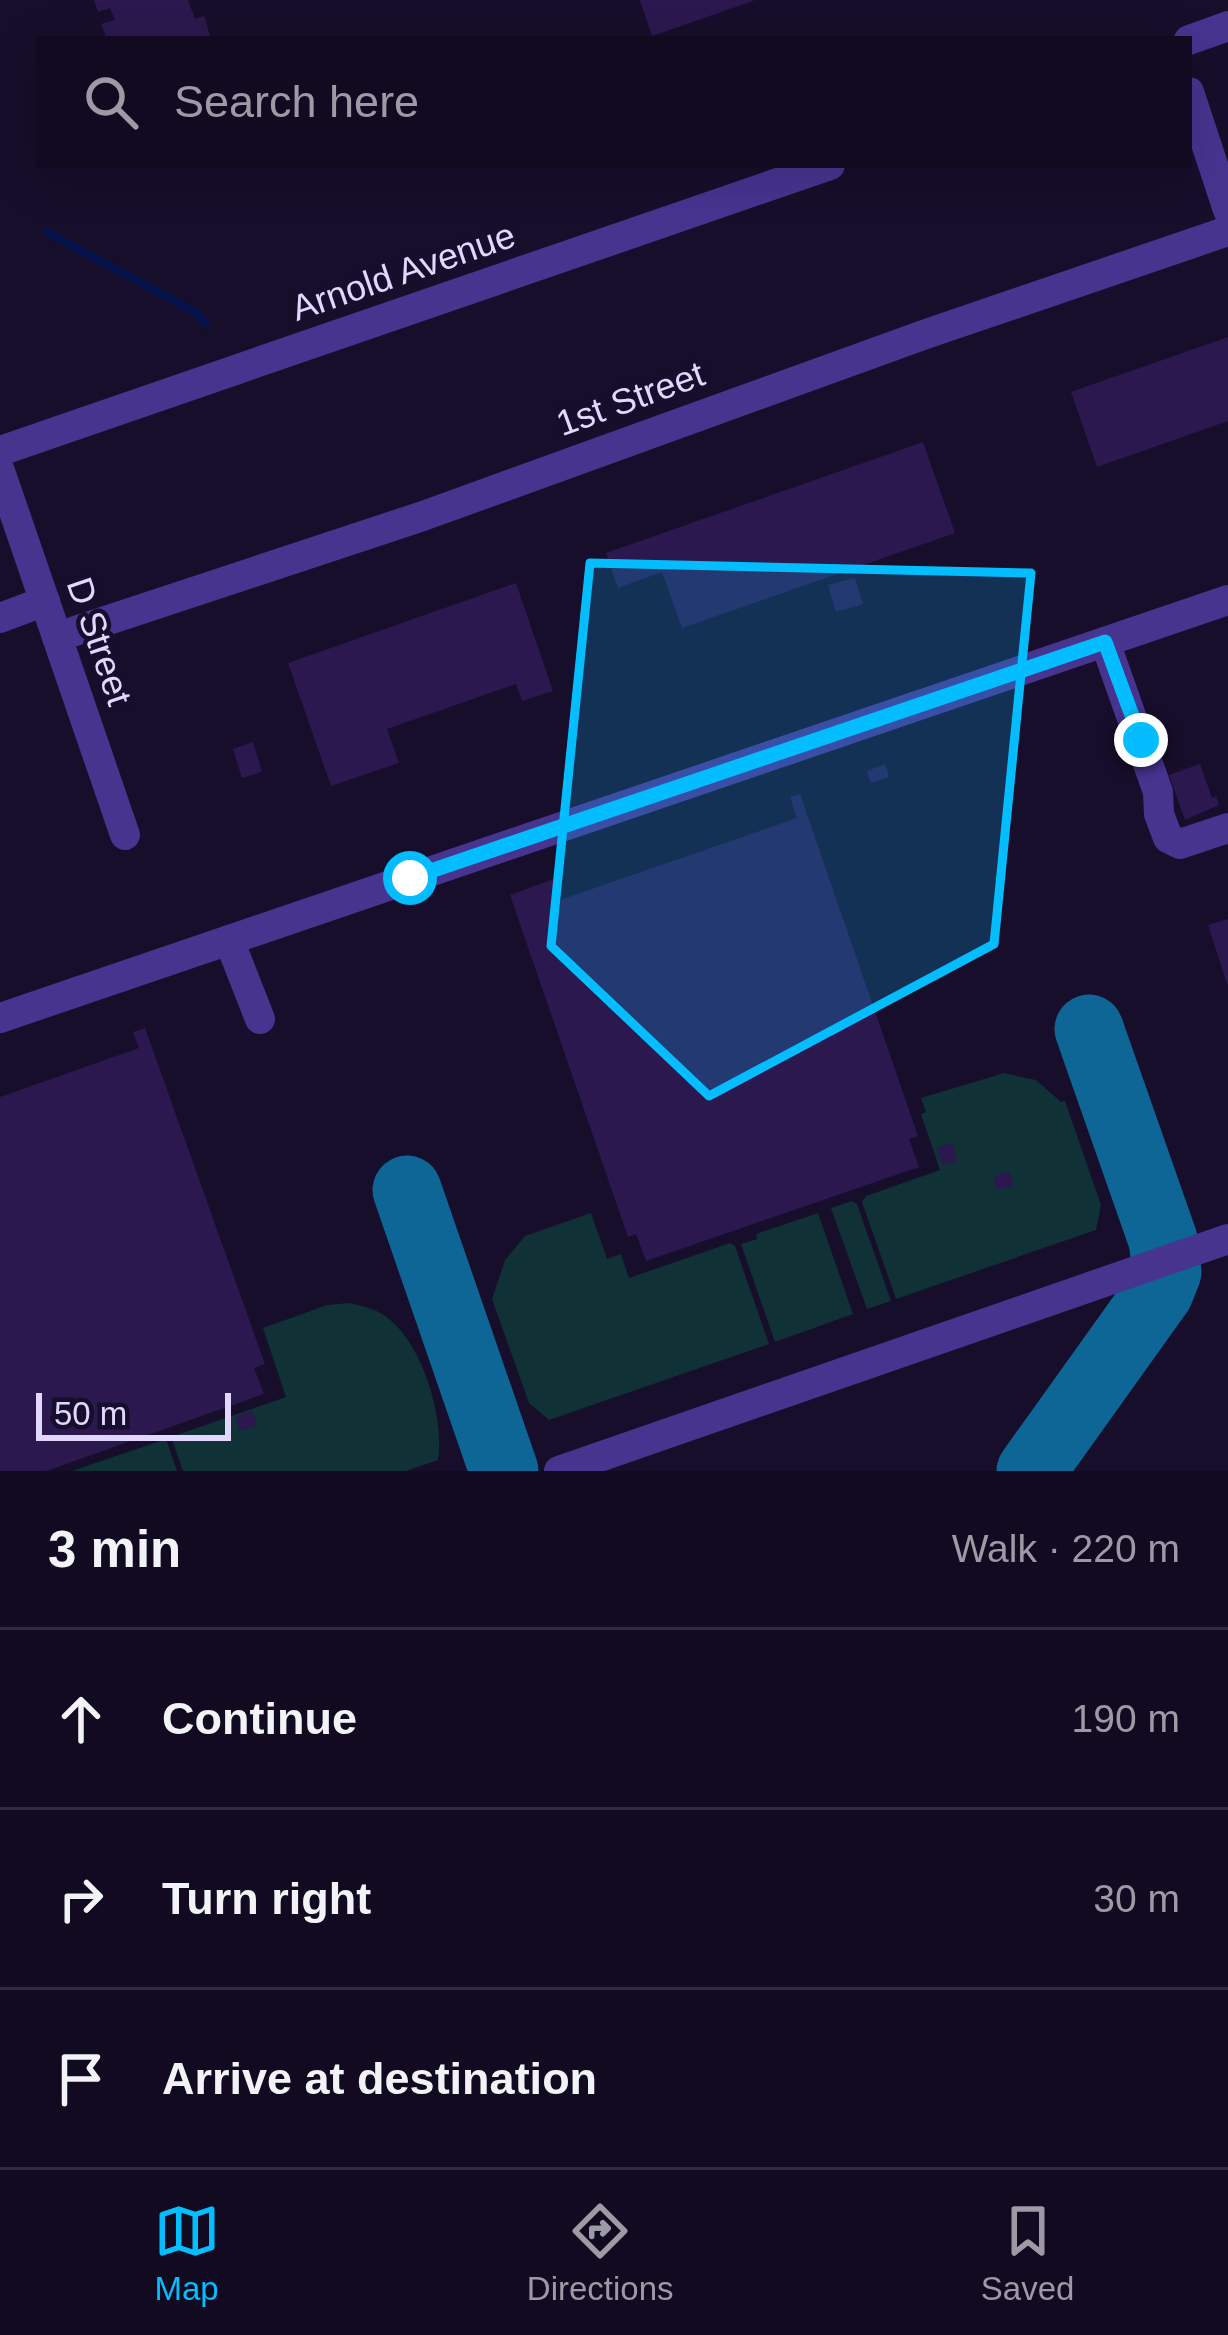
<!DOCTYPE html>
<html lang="en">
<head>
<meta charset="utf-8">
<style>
  :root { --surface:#110a20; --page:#1e182d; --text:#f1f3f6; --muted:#9c9aa5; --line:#302b3e; --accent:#03bdff }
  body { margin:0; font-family:Arial,sans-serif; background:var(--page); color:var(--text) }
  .scale { position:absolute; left:36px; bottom:30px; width:195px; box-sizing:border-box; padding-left:12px; border:6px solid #e2d7ff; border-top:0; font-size:33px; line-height:42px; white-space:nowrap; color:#e2d7ff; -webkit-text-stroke:9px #170e2b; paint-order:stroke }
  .stop { position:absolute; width:36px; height:36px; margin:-27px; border:9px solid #03bdff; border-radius:50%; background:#fff }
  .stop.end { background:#03bdff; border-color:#fff; box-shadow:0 3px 12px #0008 }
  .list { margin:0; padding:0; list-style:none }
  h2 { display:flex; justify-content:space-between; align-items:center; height:156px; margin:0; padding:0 48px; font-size:51px }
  h2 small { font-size:39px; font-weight:400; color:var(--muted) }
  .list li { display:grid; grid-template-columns:78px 1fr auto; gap:36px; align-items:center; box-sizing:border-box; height:180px; padding:0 48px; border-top:3px solid var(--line) }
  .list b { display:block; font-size:45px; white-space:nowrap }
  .list em { font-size:39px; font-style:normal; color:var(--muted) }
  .icon { flex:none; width:66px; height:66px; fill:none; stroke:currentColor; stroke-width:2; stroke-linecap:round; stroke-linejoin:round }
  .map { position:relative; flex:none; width:1228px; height:1471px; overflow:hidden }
  .search { position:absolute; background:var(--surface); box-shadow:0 12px 48px #0002; left:36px; right:36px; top:36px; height:132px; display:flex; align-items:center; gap:30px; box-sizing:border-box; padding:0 42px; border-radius:0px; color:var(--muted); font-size:45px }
  .sheet { height:696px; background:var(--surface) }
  nav { display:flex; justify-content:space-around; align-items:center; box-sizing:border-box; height:168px; border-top:3px solid var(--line); background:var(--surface); font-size:33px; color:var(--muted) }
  nav a { display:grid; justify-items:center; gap:6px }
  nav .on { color:var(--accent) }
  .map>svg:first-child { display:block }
  .green { fill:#103136 }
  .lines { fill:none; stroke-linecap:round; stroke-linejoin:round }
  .stream { stroke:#05134d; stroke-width:8 }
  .taxiway { stroke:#0d6695; stroke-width:69 }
  .building { fill:#2b184e }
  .minor { stroke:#46348f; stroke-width:30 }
  .route { stroke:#03bdff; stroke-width:15 }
  .marked { fill:#03bdff; fill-opacity:0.2; stroke:#03bdff; stroke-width:9; stroke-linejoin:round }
  .labels { text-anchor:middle; stroke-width:9; stroke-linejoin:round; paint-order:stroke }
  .street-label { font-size:36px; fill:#e2d7ff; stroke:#170e2b }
</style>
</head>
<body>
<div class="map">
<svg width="1228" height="1471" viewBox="0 0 1228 1471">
  <rect width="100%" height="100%" fill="#170e2b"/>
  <g class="green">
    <polygon points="1004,1073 1036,1080 1061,1102 1065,1101 1101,1205 1096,1230 896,1299 862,1202 866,1196 940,1170 921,1114 926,1112 921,1098"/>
    <polygon points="852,1201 857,1204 891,1301 867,1309 831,1208"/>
    <polygon points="591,1213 607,1259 621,1254 629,1278 730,1243 735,1246 769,1344 549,1420 529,1403 492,1299 505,1260 525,1236"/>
    <polygon points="818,1213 853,1314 775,1342 741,1244 757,1239 756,1234"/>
    <path d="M 349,1303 C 362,1306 374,1308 385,1316 C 421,1340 445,1416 438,1460 L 406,1471 L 183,1471 L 171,1437 L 286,1397 L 263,1328 L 327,1305 Z"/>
    <polygon points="166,1439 177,1471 72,1471"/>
  </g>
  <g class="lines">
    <polyline class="stream" points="47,232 195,312 206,324"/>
    <g class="taxiway">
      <polyline points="407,1190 504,1471"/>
      <polyline points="1031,1471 1159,1292 1167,1272 1163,1240 1089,1029"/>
    </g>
  </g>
  <g class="building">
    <polygon points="94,0 188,0 195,19 204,16 211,39 107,39 101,24 115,20 110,8 98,12"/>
    <polygon points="640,0 753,0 753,1 652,36"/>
    <polygon points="1228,337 1228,421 1097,467 1071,392"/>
    <polygon points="923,442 955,533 682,628 662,572 618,588 606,553"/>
    <polygon points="855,578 863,604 836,612 828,585"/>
    <polygon points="516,583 553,691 522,701 516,684 387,729 399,763 331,786 288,663"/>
    <polygon points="253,742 262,772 242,778 233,749"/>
    <polygon points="885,764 889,777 871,783 867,771"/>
    <polygon points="1200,764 1212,798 1216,796 1219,805 1185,820 1169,775"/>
    <polygon points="800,794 918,1136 909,1139 919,1167 646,1261 636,1234 628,1237 510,895 553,879 560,900 797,818 790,797"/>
    <polygon points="1228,919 1228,984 1227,984 1208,925"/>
    <polygon points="145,1028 265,1364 254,1368 264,1394 46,1471 0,1471 0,1097 139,1048 133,1032"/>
    <polygon points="952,1143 957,1161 942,1165 937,1148"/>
    <polygon points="1009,1171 1014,1185 997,1190 993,1177"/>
    <polygon points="252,1411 257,1425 240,1431 235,1417"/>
  </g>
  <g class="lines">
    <g class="minor">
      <polyline points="1189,40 1228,26"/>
      <polyline points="1189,92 1228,210"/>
      <polyline points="0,451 830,165"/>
      <polyline points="0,471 125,835"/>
      <polyline points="0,618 45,601"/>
      <polyline points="57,637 423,516 926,334 1228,231"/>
      <polyline points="1105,642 1158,792 1159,814 1168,838 1180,844 1228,828"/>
      <polyline points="229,940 260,1019"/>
      <polyline points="0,1018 1228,600"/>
      <polyline points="559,1471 1228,1239"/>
    </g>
  </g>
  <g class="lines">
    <polyline class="route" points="410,878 1105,642 1141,740"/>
  </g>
  <path class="marked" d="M 590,563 L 1031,573 L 994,944 L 709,1096 L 551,946 Z"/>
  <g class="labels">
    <g class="street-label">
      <text transform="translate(403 271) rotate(-19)" y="13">Arnold Avenue</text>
      <text transform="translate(630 398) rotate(-20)" y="13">1st Street</text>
      <text transform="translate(100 641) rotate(71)" y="13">D Street</text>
    </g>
  </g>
</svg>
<div class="scale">50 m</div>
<div class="stop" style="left:410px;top:878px"></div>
<div class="stop end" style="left:1141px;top:740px"></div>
<div class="search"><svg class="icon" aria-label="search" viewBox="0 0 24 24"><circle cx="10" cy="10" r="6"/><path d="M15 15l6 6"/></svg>Search here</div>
</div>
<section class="sheet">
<h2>3 min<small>Walk · 220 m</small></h2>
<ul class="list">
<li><svg class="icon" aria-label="ahead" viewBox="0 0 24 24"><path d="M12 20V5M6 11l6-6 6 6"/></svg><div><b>Continue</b></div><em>190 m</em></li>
<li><svg class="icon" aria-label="right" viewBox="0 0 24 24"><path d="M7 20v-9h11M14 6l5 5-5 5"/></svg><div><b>Turn right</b></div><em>30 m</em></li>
<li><svg class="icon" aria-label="arrive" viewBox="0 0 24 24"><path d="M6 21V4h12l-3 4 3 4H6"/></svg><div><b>Arrive at destination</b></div></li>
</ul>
</section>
<nav>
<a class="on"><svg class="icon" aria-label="map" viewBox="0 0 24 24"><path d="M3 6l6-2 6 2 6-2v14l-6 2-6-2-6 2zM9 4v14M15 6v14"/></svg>Map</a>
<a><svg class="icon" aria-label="directions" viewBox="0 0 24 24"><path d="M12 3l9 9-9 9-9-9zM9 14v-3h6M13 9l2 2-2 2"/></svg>Directions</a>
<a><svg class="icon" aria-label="saved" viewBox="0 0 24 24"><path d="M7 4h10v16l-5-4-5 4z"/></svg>Saved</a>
</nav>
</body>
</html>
